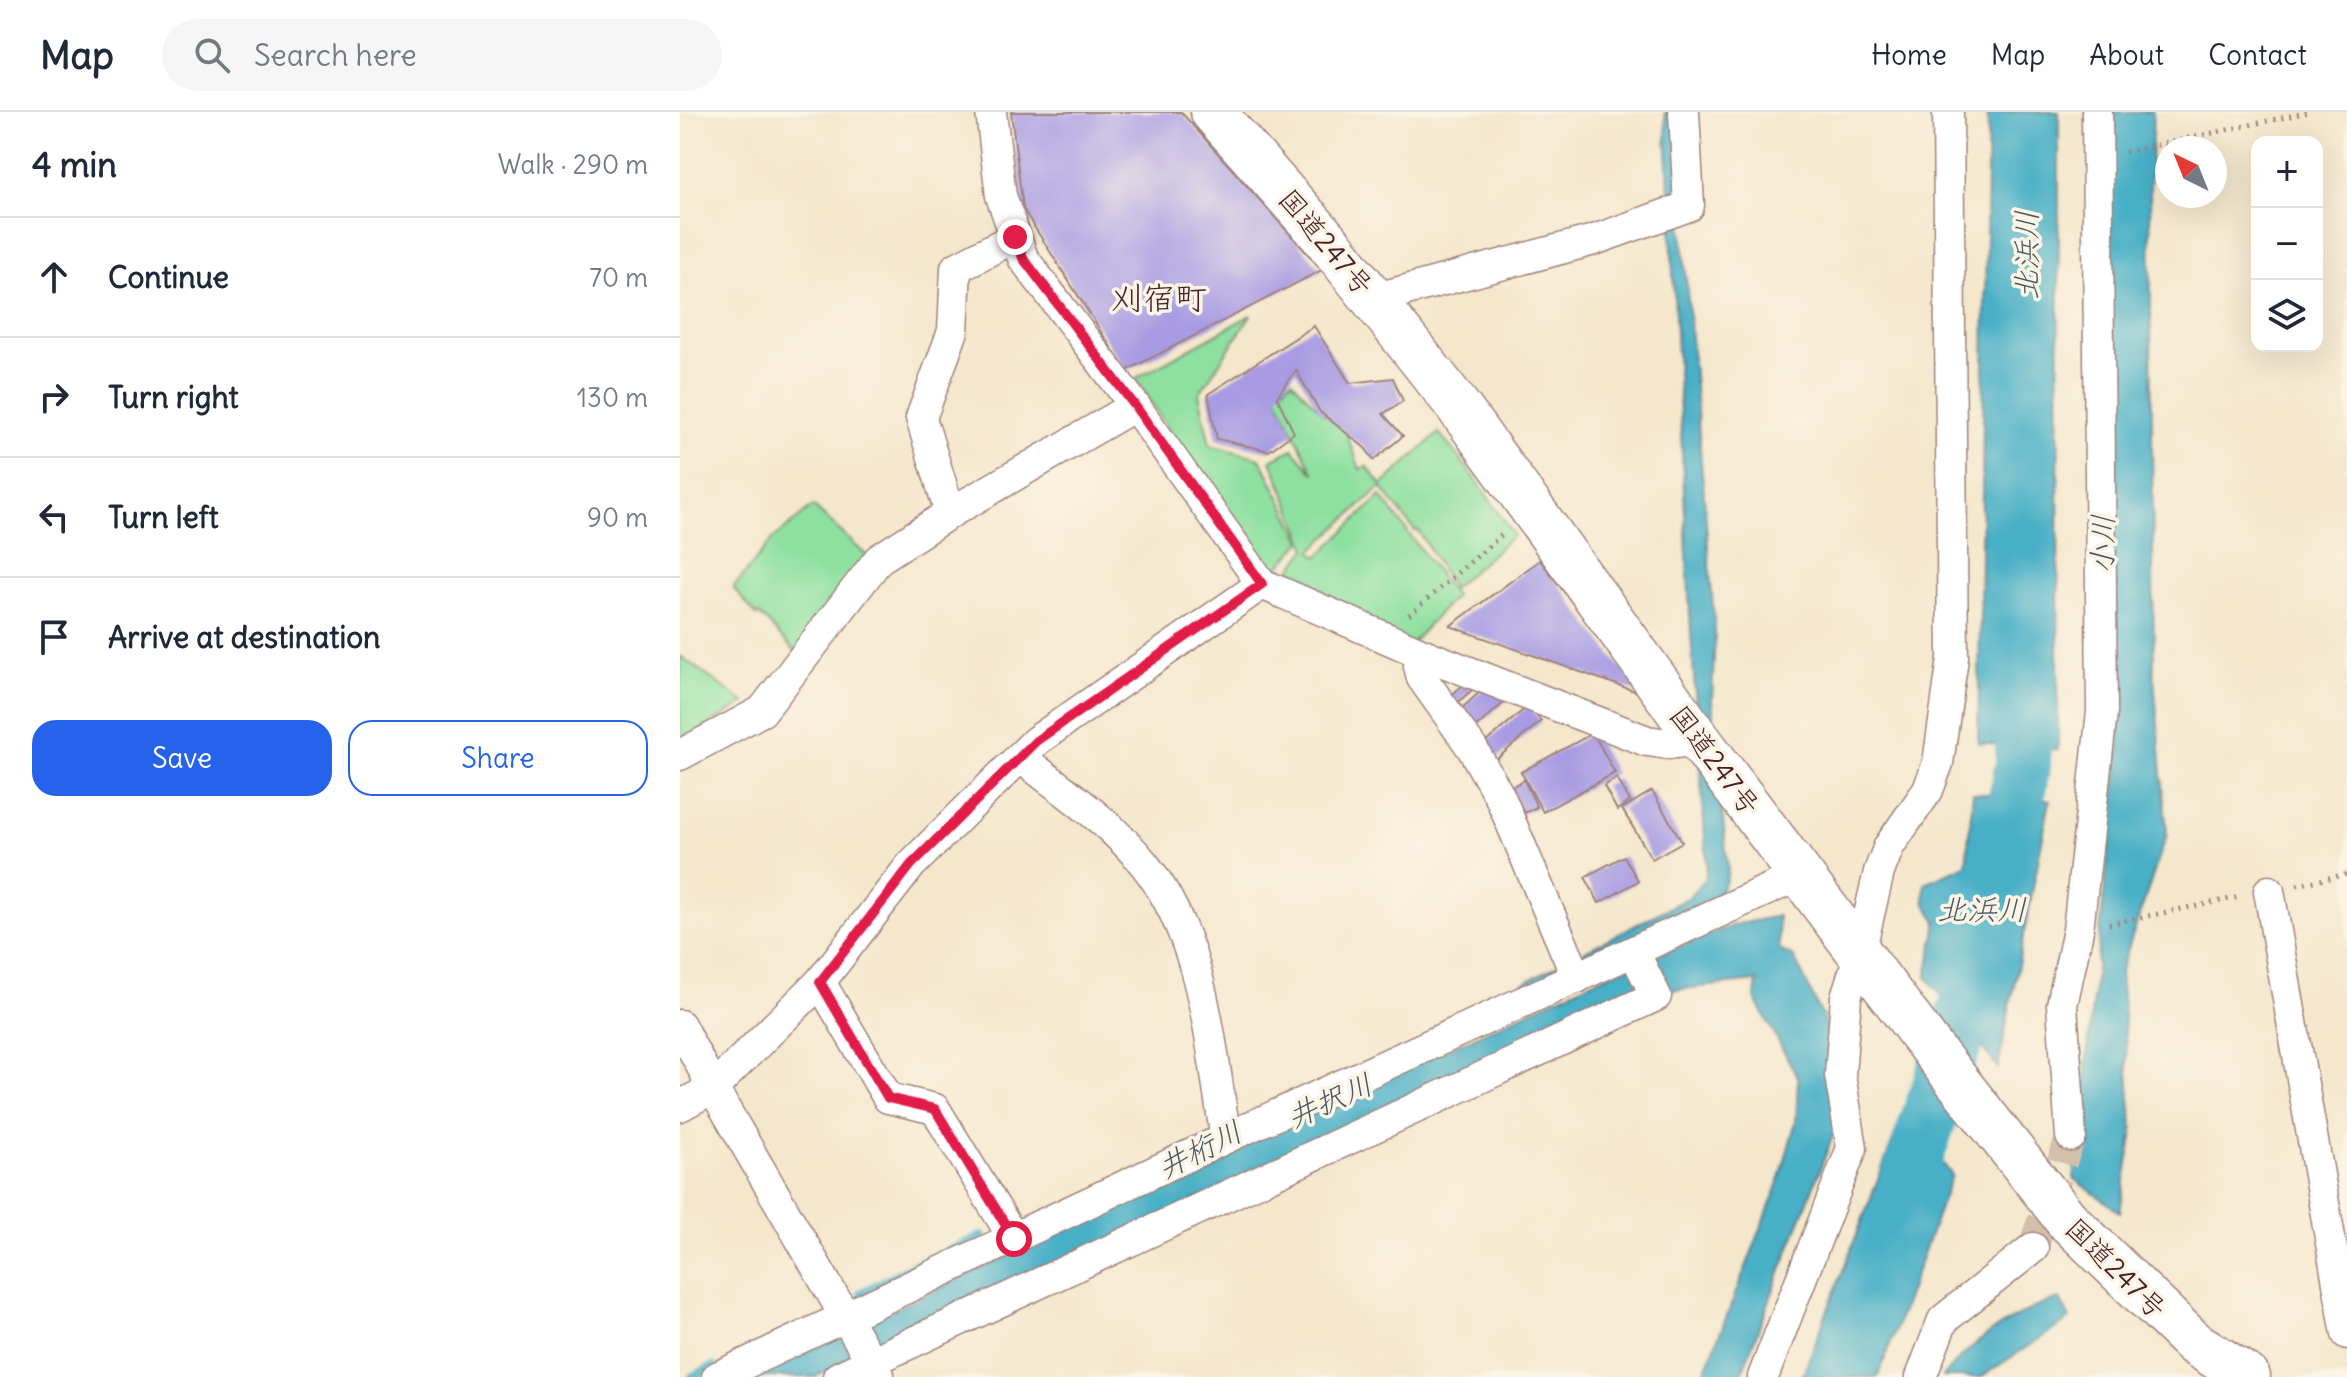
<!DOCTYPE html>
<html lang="en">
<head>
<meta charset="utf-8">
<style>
  :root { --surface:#fff; --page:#f6f6f7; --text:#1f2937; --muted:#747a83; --line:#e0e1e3; --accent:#2563eb }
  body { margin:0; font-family:Delius,"Klee One",sans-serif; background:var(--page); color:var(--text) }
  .controls { position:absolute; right:24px; top:24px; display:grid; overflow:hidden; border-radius:16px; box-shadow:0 8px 32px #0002 }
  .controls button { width:72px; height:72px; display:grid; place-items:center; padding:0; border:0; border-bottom:2px solid var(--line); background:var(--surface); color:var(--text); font:40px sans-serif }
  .compass { position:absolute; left:1475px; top:24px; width:72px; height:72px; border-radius:50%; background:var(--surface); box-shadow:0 8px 32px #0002; rotate:317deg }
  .stop { position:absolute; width:24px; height:24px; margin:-18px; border:6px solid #e11d48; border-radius:50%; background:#fff }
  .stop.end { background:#e11d48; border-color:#fff; box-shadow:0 2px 8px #0008 }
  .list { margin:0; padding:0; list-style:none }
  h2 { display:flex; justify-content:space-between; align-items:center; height:104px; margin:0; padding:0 32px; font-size:34px }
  h2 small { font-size:26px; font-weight:400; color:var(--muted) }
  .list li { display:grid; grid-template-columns:52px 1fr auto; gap:24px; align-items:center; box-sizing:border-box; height:120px; padding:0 32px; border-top:2px solid var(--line) }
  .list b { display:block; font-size:30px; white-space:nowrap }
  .list em { font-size:26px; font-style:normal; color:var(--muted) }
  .actions { display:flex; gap:16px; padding:24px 32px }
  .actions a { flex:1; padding:18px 0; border:2px solid var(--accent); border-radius:24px; text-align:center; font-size:28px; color:var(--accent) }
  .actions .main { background:var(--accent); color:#fff }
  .icon { flex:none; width:44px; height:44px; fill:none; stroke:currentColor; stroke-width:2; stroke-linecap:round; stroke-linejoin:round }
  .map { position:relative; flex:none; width:1667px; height:1265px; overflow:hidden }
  header { display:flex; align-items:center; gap:48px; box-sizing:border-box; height:112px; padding:0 40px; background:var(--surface); border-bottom:2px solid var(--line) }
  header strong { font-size:38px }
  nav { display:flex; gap:44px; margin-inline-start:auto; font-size:28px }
  .search { width:560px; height:72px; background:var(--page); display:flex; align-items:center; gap:20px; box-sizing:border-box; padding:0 28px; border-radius:44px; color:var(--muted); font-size:30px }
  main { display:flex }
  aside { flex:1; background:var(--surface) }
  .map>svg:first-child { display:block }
  .green { fill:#8ee0a0; stroke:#6c8066; stroke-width:2 }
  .water { fill:#47afc6; stroke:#486778; stroke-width:2 }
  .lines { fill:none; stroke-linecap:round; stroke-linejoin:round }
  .stream { stroke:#47afc6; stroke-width:9 }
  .river { stroke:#47afc6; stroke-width:56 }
  .building { fill:#a89be3 }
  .minor-tunnel { stroke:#d2bfac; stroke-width:30; stroke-dasharray:30 15; stroke-linecap:butt }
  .minor-casing { stroke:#9f837c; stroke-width:33 }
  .trunk-casing { stroke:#9f837c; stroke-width:47 }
  .path { stroke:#9f837c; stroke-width:5; stroke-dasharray:2 6; stroke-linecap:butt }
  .minor { stroke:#fff; stroke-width:30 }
  .trunk { stroke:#fff; stroke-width:44 }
  .route { stroke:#e11d48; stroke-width:10 }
  .labels { text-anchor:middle; stroke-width:7; stroke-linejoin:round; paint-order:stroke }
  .street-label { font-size:28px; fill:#4a1f2b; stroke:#fcf5e5 }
  .water-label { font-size:30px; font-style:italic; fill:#495969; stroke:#fcf5e5 }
  .quarter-label { font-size:32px; fill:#4a1f2b; stroke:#fcf5e5 }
</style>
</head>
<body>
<header>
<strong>Map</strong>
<div class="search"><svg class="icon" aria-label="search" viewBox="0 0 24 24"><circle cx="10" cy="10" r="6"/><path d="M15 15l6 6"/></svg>Search here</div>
<nav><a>Home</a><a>Map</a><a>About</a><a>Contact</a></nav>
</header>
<main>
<aside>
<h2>4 min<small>Walk · 290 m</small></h2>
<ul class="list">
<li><svg class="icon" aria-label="ahead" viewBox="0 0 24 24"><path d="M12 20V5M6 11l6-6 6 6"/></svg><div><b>Continue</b></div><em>70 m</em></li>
<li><svg class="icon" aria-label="right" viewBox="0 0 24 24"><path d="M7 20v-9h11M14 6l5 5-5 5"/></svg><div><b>Turn right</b></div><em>130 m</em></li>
<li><svg class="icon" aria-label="left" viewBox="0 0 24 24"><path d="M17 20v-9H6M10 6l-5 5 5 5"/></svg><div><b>Turn left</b></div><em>90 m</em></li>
<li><svg class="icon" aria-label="arrive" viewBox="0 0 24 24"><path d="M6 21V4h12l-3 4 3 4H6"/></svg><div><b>Arrive at destination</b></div></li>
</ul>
<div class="actions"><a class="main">Save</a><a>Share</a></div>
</aside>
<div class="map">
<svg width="1667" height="1265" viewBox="0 0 1667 1265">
  <rect width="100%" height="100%" fill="#fcf5e5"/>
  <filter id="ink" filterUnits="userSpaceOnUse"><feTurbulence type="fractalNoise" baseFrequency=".0125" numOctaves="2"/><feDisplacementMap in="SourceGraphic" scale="16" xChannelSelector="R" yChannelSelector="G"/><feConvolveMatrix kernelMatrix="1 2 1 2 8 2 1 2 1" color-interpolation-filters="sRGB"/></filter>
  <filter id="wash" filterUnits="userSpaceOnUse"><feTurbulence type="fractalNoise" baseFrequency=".006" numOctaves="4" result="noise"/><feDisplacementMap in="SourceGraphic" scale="32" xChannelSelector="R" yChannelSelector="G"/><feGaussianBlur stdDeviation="1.8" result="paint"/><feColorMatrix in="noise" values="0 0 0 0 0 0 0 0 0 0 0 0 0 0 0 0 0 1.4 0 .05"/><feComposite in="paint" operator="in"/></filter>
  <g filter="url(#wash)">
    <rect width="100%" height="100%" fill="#f4e7cc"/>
    <g class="green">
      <polygon points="571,203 519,282 530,333 580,346 622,429 588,467 580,463 456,266"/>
      <polygon points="612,268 644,303 661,308 680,357 687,355 702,373 759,321 795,366 834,423 773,476 738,418 735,419 701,375 631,439 638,445 701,384 775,484 731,532 598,475 627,436 591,348 613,337 634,362 596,283"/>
      <polygon points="133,394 188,445 118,543 79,502 77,504 53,476 92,428"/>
      <polygon points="0,544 65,591 0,629"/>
    </g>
    <g class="water">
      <polygon points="985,0 997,0 1002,115 1035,520 1032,589 1048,759 1046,769 1036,787 730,938 820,883 1008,786 1025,766 1027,753 1011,523"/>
      <polygon points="1308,0 1379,0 1378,638 1298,631"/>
      <polygon points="1430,0 1473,0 1470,76 1474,565 1487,722 1440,860 1453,1021 1440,1100 1394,1067 1440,629 1430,515"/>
      <polygon points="1293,681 1370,688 1318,956 1247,865 1257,809 1244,790 1245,771 1286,753"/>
      <polygon points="1098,804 1099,838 1114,845 1150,921 1159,1008 1060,1265 1023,1265 1098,1073 1116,1009 1118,966 1075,886 1077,869 964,881 169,1247 135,1265 71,1265 915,868 1054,813"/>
      <polygon points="1223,1002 1272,1063 1198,1265 1122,1265"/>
      <path d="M 1380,1187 L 1390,1207 L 1301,1265 L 1263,1265 C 1289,1231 1338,1198 1380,1187 Z"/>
    </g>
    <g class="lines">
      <g class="stream">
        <polyline points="181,1181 224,1158 302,1124"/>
        <polyline points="12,1265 33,1255"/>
      </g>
      <g class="river">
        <polyline points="1322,760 1343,652 1344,558"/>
        <polyline points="1217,1100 1306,838"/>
      </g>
    </g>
    <g id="blocks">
      <g class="building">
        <polygon points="331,0 501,0 642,158 446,259 343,97"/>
        <polygon points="634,214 670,271 713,266 723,289 703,302 723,324 694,348 685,336 640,300 616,258 597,285 614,321 589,339 537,327 528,282"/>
        <polygon points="860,448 960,581 770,514"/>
        <polygon points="786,571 792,578 776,592 770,584"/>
        <polygon points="806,574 827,588 794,617 778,600"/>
        <polygon points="848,594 861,609 812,651 799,636"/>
        <polygon points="913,621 935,661 863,700 841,660"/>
        <polygon points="937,666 950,689 937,698 924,674"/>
        <polygon points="844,668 857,695 838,704 826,678"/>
        <polygon points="972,679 1002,730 972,747 942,697"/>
        <polygon points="944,744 958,769 919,791 905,765"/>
      </g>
    </g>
  </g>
  <g filter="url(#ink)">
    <use href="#blocks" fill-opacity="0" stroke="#9f837c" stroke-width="2"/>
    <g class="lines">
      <polyline class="minor-tunnel" points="1353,1136 1391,1024"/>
      <defs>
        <g id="minor">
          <polyline points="311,0 321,84 343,146 455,294 582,472 743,542 967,629 989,632 1019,628"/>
          <polyline points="693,187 914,128 1009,94 1004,0"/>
          <polyline points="270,401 241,306 273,219 276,156 335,125"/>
          <polyline points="743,542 739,554 742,566 792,636 820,685 897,866"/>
          <polyline points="0,643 82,599 199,447 270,401 455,294"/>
          <path d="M 340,645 C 382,678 431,710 465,753 C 525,829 530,934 546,1026"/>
          <polyline points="1589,779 1667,1222"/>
          <polyline points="140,870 208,986 255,997 334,1127"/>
          <polyline points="0,913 33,976 199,1263"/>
          <polyline points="0,994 33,976 140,870 231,753 356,629 582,472"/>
          <polyline points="1391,1024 1382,893 1398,818 1422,600 1417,0"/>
          <polyline points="37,1265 546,1026 1122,762"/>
          <polyline points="158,1265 976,884 954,840"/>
          <polyline points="1083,1265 1172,1036 1160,963 1166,885 1180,841 1199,760 1209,734 1248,678 1258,651 1273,546 1268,0"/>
          <polyline points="1241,1265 1263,1208 1353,1136"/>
        </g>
        <polyline id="trunk" points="533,0 648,130 777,293 1019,628 1252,937 1386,1107 1514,1231 1568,1265"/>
      </defs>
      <use href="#minor" class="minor-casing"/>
      <use href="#trunk" class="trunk-casing"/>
      <g class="path">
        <polyline points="1445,40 1629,0"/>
        <polyline points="729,503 824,421"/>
        <polyline points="1617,773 1667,762"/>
        <polyline points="1429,812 1560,785"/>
      </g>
      <use href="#minor" class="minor"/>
      <use href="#trunk" class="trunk"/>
    </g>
  </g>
  <g class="lines" filter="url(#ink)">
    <polyline class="route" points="334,1127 255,997 208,986 140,870 231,753 356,629 582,472 455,294 343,146 335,125"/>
  </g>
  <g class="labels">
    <g class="street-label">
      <text transform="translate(646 130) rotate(50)" y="10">国道247号</text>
      <text transform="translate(1035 648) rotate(53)" y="10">国道247号</text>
      <text transform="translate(1436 1156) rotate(45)" y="10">国道247号</text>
    </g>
    <g class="water-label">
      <text transform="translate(1347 143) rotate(-90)" y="10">北浜川</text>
      <text transform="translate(1423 432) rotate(-89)" y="10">小川</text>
      <text x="1302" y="808">北浜川</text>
      <text transform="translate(650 989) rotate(-24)" y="10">井択川</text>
      <text transform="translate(520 1038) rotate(-27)" y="10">井桁川</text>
    </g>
    <g class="quarter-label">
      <text x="479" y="197">刈宿町</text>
    </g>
  </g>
</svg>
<div class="controls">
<button>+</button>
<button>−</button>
<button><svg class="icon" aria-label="layers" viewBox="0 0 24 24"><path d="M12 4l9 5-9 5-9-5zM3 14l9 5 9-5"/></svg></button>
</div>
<svg class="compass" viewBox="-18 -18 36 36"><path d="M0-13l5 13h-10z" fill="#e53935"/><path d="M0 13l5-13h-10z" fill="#747a83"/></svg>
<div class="stop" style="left:334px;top:1127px"></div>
<div class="stop end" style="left:335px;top:125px"></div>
</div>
</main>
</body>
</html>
